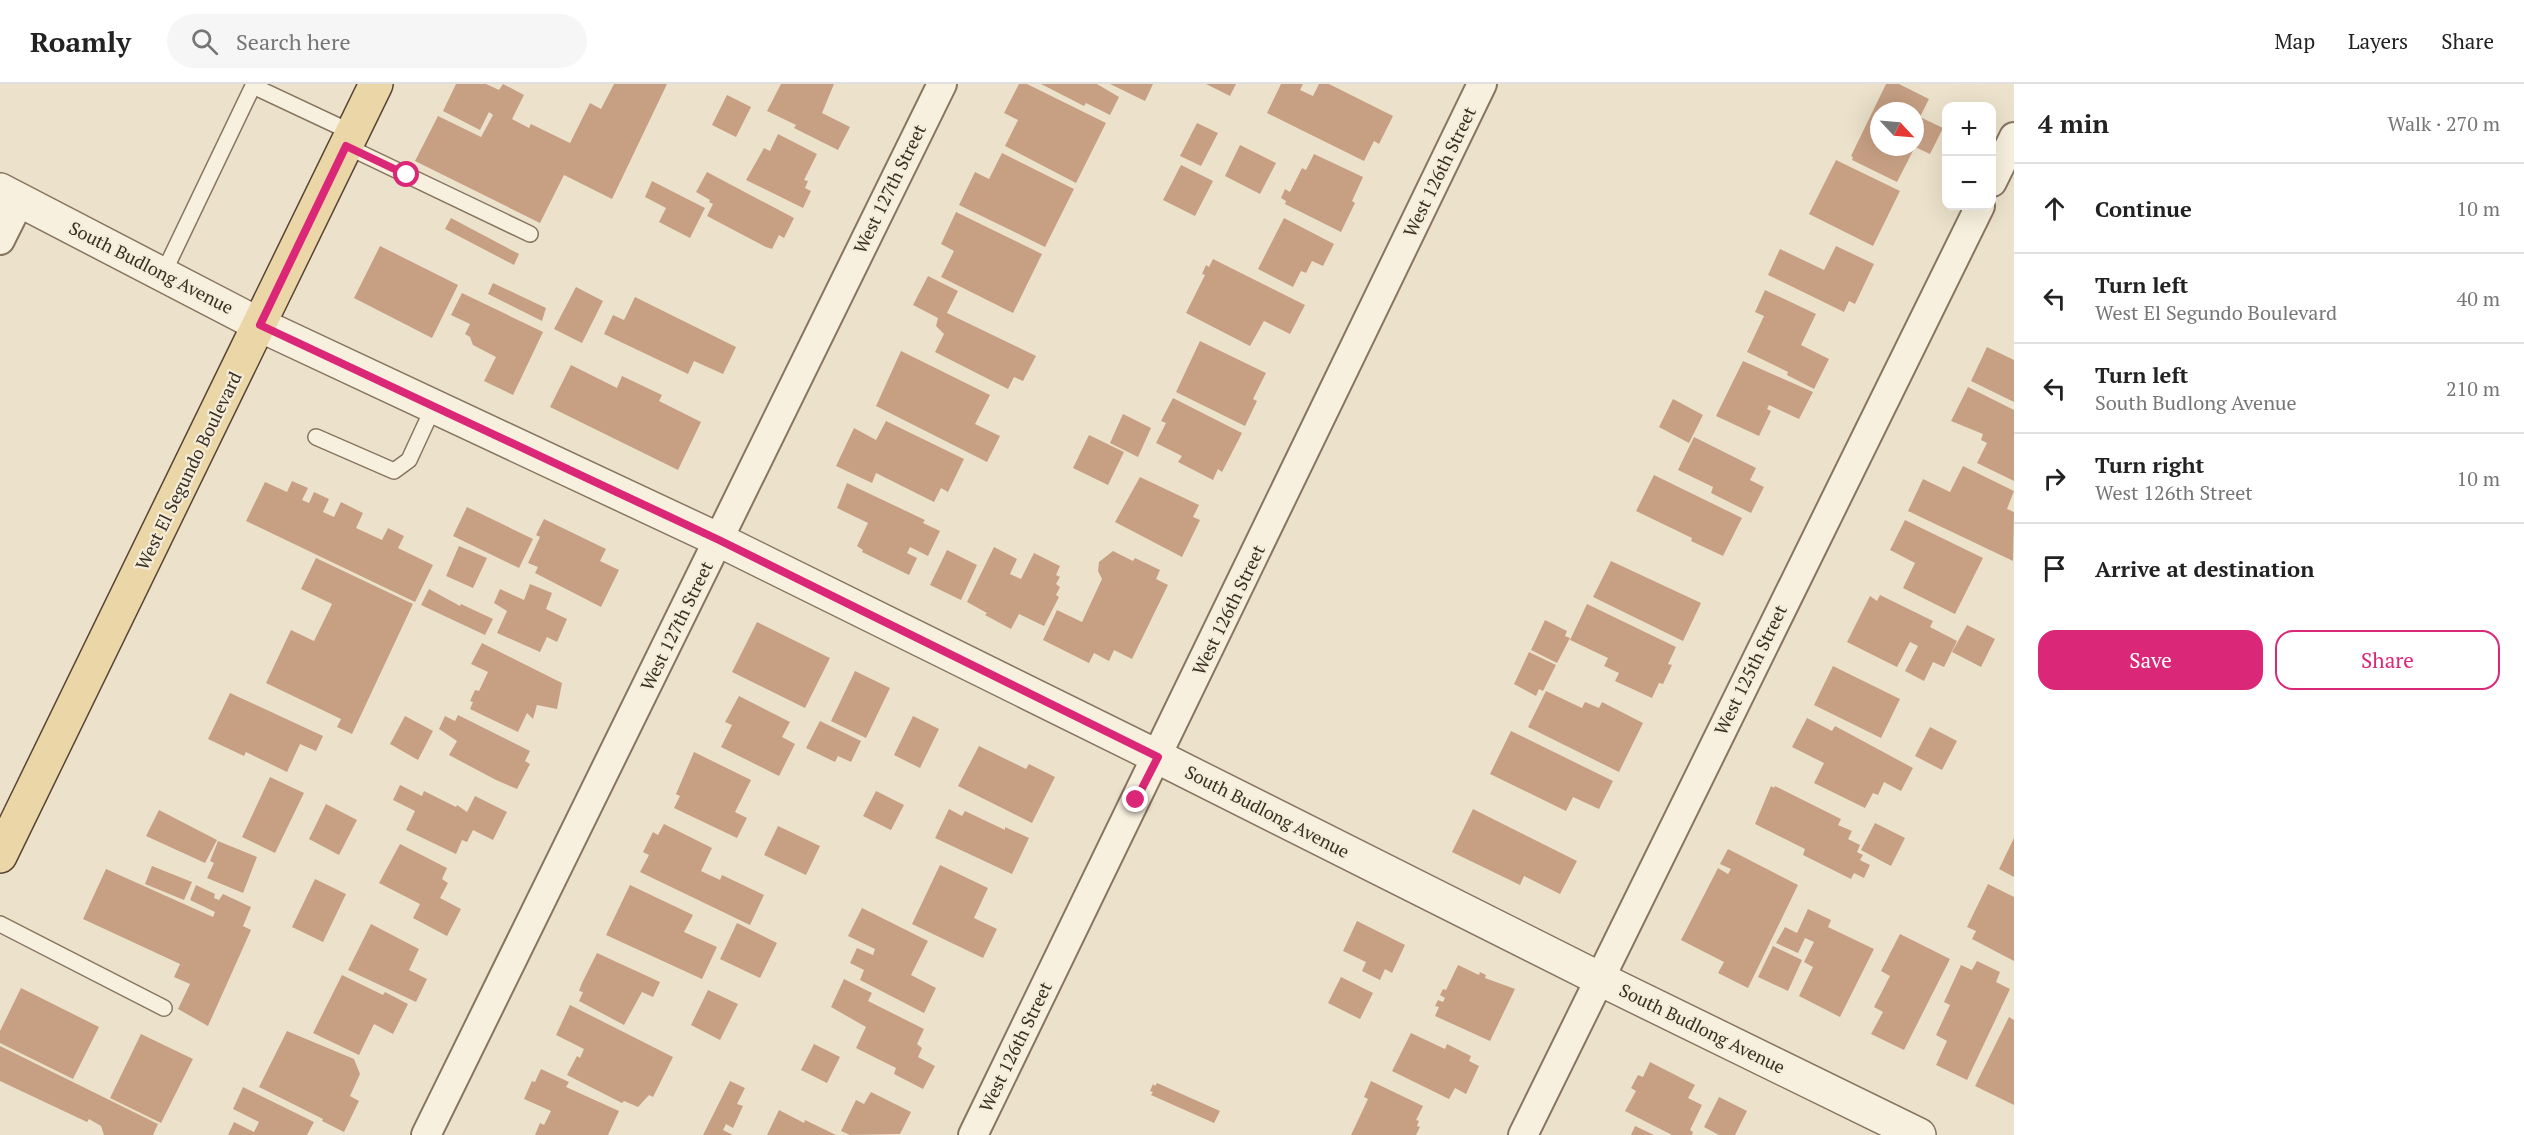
<!DOCTYPE html>
<html lang="en">
<head>
<meta charset="utf-8">
<style>
  :root { --surface:#fff; --page:#f6f6f6; --text:#222; --muted:#767676; --line:#e0e0e0; --accent:#db2777 }
  body { margin:0; font-family:"PT Serif",serif; background:var(--page); color:var(--text) }
  .controls { position:absolute; right:18px; top:18px; display:grid; overflow:hidden; border-radius:12px; box-shadow:0 6px 24px #0002 }
  .controls button { width:54px; height:54px; display:grid; place-items:center; padding:0; border:0; border-bottom:2px solid var(--line); background:var(--surface); color:var(--text); font:30px sans-serif }
  .compass { position:absolute; left:1870px; top:18px; width:54px; height:54px; border-radius:50%; background:var(--surface); box-shadow:0 6px 24px #0002; rotate:116deg }
  .stop { position:absolute; width:18px; height:18px; margin:-14px; border:4px solid #db2777; border-radius:50%; background:#fff }
  .stop.end { background:#db2777; border-color:#fff; box-shadow:0 2px 6px #0008 }
  .list { margin:0; padding:0; list-style:none }
  h2 { display:flex; justify-content:space-between; align-items:center; height:78px; margin:0; padding:0 24px; font-size:26px }
  h2 small { font-size:20px; font-weight:400; color:var(--muted) }
  .list li { display:grid; grid-template-columns:39px 1fr auto; gap:18px; align-items:center; box-sizing:border-box; height:90px; padding:0 24px; border-top:2px solid var(--line) }
  .list b { display:block; font-size:22px; white-space:nowrap }
  .list p { margin:0; font-size:20px; white-space:nowrap; color:var(--muted) }
  .list em { font-size:20px; font-style:normal; color:var(--muted) }
  .actions { display:flex; gap:12px; padding:18px 24px }
  .actions a { flex:1; padding:14px 0; border:2px solid var(--accent); border-radius:18px; text-align:center; font-size:21px; color:var(--accent) }
  .actions .main { background:var(--accent); color:#fff }
  .icon { flex:none; width:33px; height:33px; fill:none; stroke:currentColor; stroke-width:2; stroke-linecap:round; stroke-linejoin:round }
  .map { position:relative; flex:none; width:2014px; height:1051px; overflow:hidden }
  header { display:flex; align-items:center; gap:36px; box-sizing:border-box; height:84px; padding:0 30px; background:var(--surface); border-bottom:2px solid var(--line) }
  header strong { font-size:28px }
  nav { display:flex; gap:33px; margin-inline-start:auto; font-size:21px }
  .search { width:420px; height:54px; background:var(--page); display:flex; align-items:center; gap:15px; box-sizing:border-box; padding:0 21px; border-radius:33px; color:var(--muted); font-size:22px }
  main { display:flex }
  aside { flex:1; background:var(--surface) }
  .map>svg:first-child { display:block }
  .building { fill:#c7a084 }
  .lines { fill:none; stroke-linecap:round; stroke-linejoin:round }
  .service-casing { stroke:#887560; stroke-width:18 }
  .minor-casing { stroke:#887560; stroke-width:32 }
  .tertiary-casing { stroke:#887560; stroke-width:36 }
  .primary-casing { stroke:#574434; stroke-width:36 }
  .service { stroke:#f7f0de; stroke-width:15 }
  .minor { stroke:#f7f0de; stroke-width:28 }
  .tertiary { stroke:#f7f0de; stroke-width:33 }
  .primary { stroke:#ebd6a7; stroke-width:33 }
  .route { stroke:#db2777; stroke-width:8 }
  .labels { text-anchor:middle; stroke-width:4.5; stroke-linejoin:round; paint-order:stroke }
  .street-label { font-size:18px; fill:#3a2e22; stroke:#f4edda }
</style>
</head>
<body>
<header>
<strong>Roamly</strong>
<div class="search"><svg class="icon" aria-label="search" viewBox="0 0 24 24"><circle cx="10" cy="10" r="6"/><path d="M15 15l6 6"/></svg>Search here</div>
<nav><a>Map</a><a>Layers</a><a>Share</a></nav>
</header>
<main>
<div class="map">
<svg width="2014" height="1051" viewBox="0 0 2014 1051">
  <rect width="100%" height="100%" fill="#ece2cb"/>
  <g class="building">
    <polygon points="456,0 486,0 499,6 503,0 524,11 512,35 529,44 531,40 570,59 590,19 601,25 614,0 667,0 612,115 564,91 540,139 415,77 438,32 481,53 493,31 489,28 480,46 443,27"/>
    <polygon points="781,0 834,0 822,29 850,43 838,66 794,44 796,41 767,27"/>
    <polygon points="1019,0 1027,0 1106,39 1076,99 1005,62 1018,36 1004,29"/>
    <polygon points="1041,0 1097,0 1119,13 1110,31 1086,19 1084,22"/>
    <polygon points="1110,0 1153,0 1145,17"/>
    <polygon points="1206,0 1236,0 1230,12"/>
    <polygon points="1281,0 1303,0 1300,6 1313,12 1319,0 1329,0 1393,32 1379,60 1374,57 1364,77 1267,29"/>
    <polygon points="1886,0 1899,0 1929,15 1920,33 1943,44 1930,70 1915,63 1915,27 1879,27 1879,63 1915,63 1897,98 1852,76 1853,73 1851,72"/>
    <polygon points="727,11 751,23 736,53 712,41"/>
    <polygon points="1197,39 1218,49 1201,82 1180,72"/>
    <polygon points="778,50 817,70 804,96 808,97 805,104 811,107 803,124 746,96 764,64 770,67"/>
    <polygon points="1240,61 1276,79 1260,110 1225,92"/>
    <polygon points="1002,69 1074,105 1045,163 959,121 975,88 989,95"/>
    <polygon points="1314,70 1363,93 1352,117 1355,119 1341,148 1285,120 1286,117 1281,114 1285,105 1290,108 1302,84 1306,86"/>
    <polygon points="1836,76 1900,107 1873,162 1809,130"/>
    <polygon points="1181,81 1213,97 1195,132 1163,116"/>
    <polygon points="707,88 794,134 784,154 779,151 772,165 766,163 707,132 713,120 709,118 710,116 696,108"/>
    <polygon points="652,97 705,124 690,154 659,138 666,124 645,113"/>
    <polygon points="956,128 1042,170 1013,229 941,193 954,167 941,160"/>
    <polygon points="451,134 519,170 514,181 445,145"/>
    <polygon points="1284,134 1334,160 1323,182 1312,177 1306,189 1301,187 1293,203 1258,185"/>
    <polygon points="380,162 458,201 432,254 354,214"/>
    <polygon points="1836,162 1874,180 1855,220 1849,217 1844,228 1768,191 1780,165 1824,186"/>
    <polygon points="1213,175 1305,221 1290,250 1264,237 1250,262 1186,229 1205,191 1202,190 1206,181 1209,183"/>
    <polygon points="928,192 958,207 947,229 1036,272 1023,297 1014,293 1008,305 935,268 944,250 936,242 938,234 913,221"/>
    <polygon points="493,199 546,224 542,237 488,210"/>
    <polygon points="576,203 603,217 582,259 554,245"/>
    <polygon points="1765,206 1816,230 1801,261 1829,275 1814,305 1787,291 1788,288 1747,268 1764,232 1755,228"/>
    <polygon points="462,209 543,248 513,311 484,297 496,273 473,261 470,253 465,250 470,240 451,231"/>
    <polygon points="635,213 736,263 723,290 694,277 688,290 604,250 613,231 624,236"/>
    <polygon points="1200,257 1266,289 1253,315 1257,317 1245,342 1176,308"/>
    <polygon points="1987,263 2014,276 2014,318 1971,297"/>
    <polygon points="901,267 990,311 975,340 1000,352 987,378 876,322"/>
    <polygon points="1743,277 1813,308 1799,335 1769,321 1767,325 1771,327 1759,352 1716,332"/>
    <polygon points="571,281 617,304 622,292 662,311 659,317 701,338 678,386 550,323"/>
    <polygon points="1968,303 2014,326 2014,397 1977,379 1987,359 1981,356 1983,350 1951,337"/>
    <polygon points="1173,314 1242,349 1222,388 1218,385 1213,396 1178,378 1182,372 1156,359 1166,339 1161,337"/>
    <polygon points="1673,315 1703,331 1689,359 1659,343"/>
    <polygon points="1123,330 1151,344 1138,373 1110,359"/>
    <polygon points="886,337 964,375 948,408 941,404 934,418 876,389 872,399 836,382 854,344 876,356"/>
    <polygon points="1089,351 1124,368 1108,401 1073,384"/>
    <polygon points="1694,353 1756,384 1750,396 1764,403 1751,429 1711,409 1713,403 1678,386"/>
    <polygon points="1963,382 2014,407 2007,425 2014,428 2013,477 1908,427 1923,395 1950,408"/>
    <polygon points="1654,391 1742,434 1723,472 1691,457 1692,454 1636,427"/>
    <polygon points="1140,393 1199,421 1193,433 1200,436 1182,473 1115,438"/>
    <polygon points="292,397 308,404 302,416 309,419 314,408 329,415 323,428 334,433 341,418 363,429 356,444 382,456 388,444 404,452 398,464 433,481 415,518 246,437 265,398 287,408"/>
    <polygon points="847,399 925,436 923,439 940,447 928,472 910,463 907,469 917,474 909,491 862,468 863,466 857,462 868,439 837,424"/>
    <polygon points="467,423 533,455 519,484 453,452"/>
    <polygon points="544,435 606,465 600,477 619,486 601,523 535,489 538,483 528,479 540,453 536,451"/>
    <polygon points="1905,436 1983,474 1955,530 1903,504 1915,479 1890,466"/>
    <polygon points="459,462 487,474 473,504 446,492"/>
    <polygon points="994,463 1017,475 1010,490 1021,495 1034,469 1060,482 1056,491 1060,493 1056,500 1060,503 1056,511 1059,513 1044,542 1019,530 1011,545 985,531 987,529 967,518"/>
    <polygon points="947,466 977,481 961,516 930,501"/>
    <polygon points="1113,467 1133,477 1135,474 1160,486 1156,495 1168,501 1132,575 1114,566 1109,577 1094,569 1089,579 1043,556 1057,526 1082,538 1102,495 1098,487 1099,478"/>
    <polygon points="316,474 413,520 352,650 337,643 341,635 266,599 291,546 314,557 332,520 301,505"/>
    <polygon points="1611,477 1701,519 1683,557 1593,513"/>
    <polygon points="530,500 552,509 546,525 567,535 557,558 547,553 540,568 497,549 507,527 494,519 500,505 524,516"/>
    <polygon points="429,505 460,522 461,520 493,535 485,551 421,521"/>
    <polygon points="1880,511 1933,537 1930,543 1957,557 1944,583 1933,578 1924,597 1905,587 1918,562 1910,558 1897,583 1847,558 1870,512 1877,517"/>
    <polygon points="1587,520 1676,563 1668,580 1672,581 1663,600 1659,599 1652,614 1615,597 1619,589 1604,582 1608,574 1570,556"/>
    <polygon points="1545,536 1567,547 1565,552 1570,554 1557,579 1531,566"/>
    <polygon points="757,538 830,574 805,624 732,588"/>
    <polygon points="1967,541 1995,555 1981,583 1952,568"/>
    <polygon points="482,559 562,599 557,625 537,621 533,635 527,629 518,648 470,625 473,618 470,617 475,606 479,607 488,588 471,580"/>
    <polygon points="1529,568 1556,581 1543,607 1539,605 1536,612 1514,600"/>
    <polygon points="1833,582 1900,615 1881,654 1814,621"/>
    <polygon points="855,587 890,604 866,654 831,637"/>
    <polygon points="1546,607 1582,624 1585,618 1599,624 1602,618 1643,639 1619,688 1528,643"/>
    <polygon points="230,609 323,652 316,667 300,660 287,688 246,668 244,672 208,655"/>
    <polygon points="739,612 790,638 782,653 795,660 779,692 721,663 732,641 725,638"/>
    <polygon points="458,631 530,667 525,677 530,680 517,705 496,696 449,671 457,657 439,645 445,632 455,637"/>
    <polygon points="405,632 433,647 418,676 390,660"/>
    <polygon points="913,632 939,645 920,684 894,671"/>
    <polygon points="1807,634 1832,647 1835,642 1913,684 1901,707 1884,698 1878,711 1873,709 1865,724 1814,699 1824,679 1792,663"/>
    <polygon points="820,637 861,657 851,678 838,672 835,678 806,664"/>
    <polygon points="1930,643 1957,657 1942,686 1915,672"/>
    <polygon points="1511,647 1613,697 1599,725 1573,713 1566,727 1490,690"/>
    <polygon points="979,662 1026,685 1029,680 1055,693 1032,739 958,702"/>
    <polygon points="694,668 751,696 735,728 747,734 737,754 674,724 680,712 676,710"/>
    <polygon points="270,693 304,709 275,769 242,753"/>
    <polygon points="400,701 422,712 424,707 456,723 457,721 467,728 475,712 507,728 493,756 473,746 467,758 462,756 456,770 406,746 415,727 393,716"/>
    <polygon points="1771,702 1774,704 1775,702 1841,735 1838,741 1852,747 1848,755 1860,761 1857,768 1863,771 1860,776 1870,781 1864,794 1854,789 1851,795 1803,771 1805,765 1755,740"/>
    <polygon points="876,707 904,721 891,746 863,732"/>
    <polygon points="326,720 357,736 339,771 309,755"/>
    <polygon points="949,725 962,732 965,727 1005,746 1005,743 1029,754 1012,790 935,754"/>
    <polygon points="1473,725 1577,777 1560,810 1524,792 1520,801 1452,768"/>
    <polygon points="159,726 217,756 205,779 146,752"/>
    <polygon points="1875,739 1905,754 1891,782 1861,766"/>
    <polygon points="664,740 712,764 701,787 720,796 722,791 764,811 750,841 640,788 649,771 643,768 653,748 658,751"/>
    <polygon points="778,742 820,762 806,791 764,771"/>
    <polygon points="2014,754 2014,793 1999,785"/>
    <polygon points="218,757 257,773 243,809 207,794 214,779 210,777"/>
    <polygon points="400,760 447,784 442,795 448,799 440,814 461,825 447,852 413,834 420,820 379,799"/>
    <polygon points="1728,765 1798,801 1748,904 1718,889 1724,878 1681,856 1718,784 1728,790 1731,785 1720,780"/>
    <polygon points="940,781 988,804 974,834 997,845 983,874 912,840"/>
    <polygon points="152,782 192,798 184,816 145,800"/>
    <polygon points="106,785 213,833 215,828 190,816 196,801 215,810 214,814 219,816 223,810 251,823 243,842 251,846 208,942 178,925 190,900 174,893 180,880 83,835"/>
    <polygon points="315,795 346,810 323,858 292,843"/>
    <polygon points="1988,800 2014,813 2014,877 1972,855 1976,847 1967,843"/>
    <polygon points="630,801 693,831 684,848 717,863 702,895 606,851"/>
    <polygon points="862,824 928,857 911,891 936,904 924,929 860,896 864,886 850,879 857,864 873,871 875,865 848,852"/>
    <polygon points="1808,825 1831,836 1828,843 1874,865 1840,933 1799,912 1813,883 1804,878 1814,858 1805,854 1798,869 1776,859 1785,843 1797,849"/>
    <polygon points="1357,837 1405,861 1392,889 1385,885 1380,896 1362,887 1366,878 1343,867"/>
    <polygon points="737,839 777,859 760,894 720,875"/>
    <polygon points="371,840 419,865 409,886 427,895 416,918 348,886"/>
    <polygon points="1900,850 1950,875 1904,966 1871,950 1883,928 1874,923 1890,892 1881,887"/>
    <polygon points="1773,862 1802,876 1788,907 1758,893"/>
    <polygon points="597,869 660,898 653,913 642,908 624,941 579,917 583,908 579,907 582,899"/>
    <polygon points="1977,877 2000,888 1996,898 2010,905 1967,996 1936,981 1947,957 1936,951 1950,921 1944,918 1961,881 1972,886"/>
    <polygon points="1458,881 1479,891 1480,888 1486,891 1485,894 1515,905 1490,957 1435,932 1439,923 1435,922 1438,916 1443,918 1445,914 1440,911 1443,905 1446,906"/>
    <polygon points="342,891 383,911 385,908 408,920 393,950 374,940 359,971 313,949"/>
    <polygon points="1341,893 1373,909 1360,935 1328,919"/>
    <polygon points="844,895 872,909 868,917 924,945 917,960 922,964 918,973 935,982 923,1005 894,990 896,984 856,964 866,943 831,923"/>
    <polygon points="21,904 99,943 73,995 0,959 0,947"/>
    <polygon points="708,906 738,920 720,956 691,941"/>
    <polygon points="570,921 673,973 653,1013 649,1011 638,1023 624,1017 622,1019 567,991 577,972 580,974 584,965 556,951"/>
    <polygon points="2009,933 2014,936 2014,1021 1975,1002"/>
    <polygon points="287,947 354,975 360,990 350,1012 359,1017 344,1048 322,1037 323,1035 259,1003"/>
    <polygon points="1411,949 1445,965 1447,960 1471,972 1469,977 1479,982 1466,1010 1455,1004 1449,1015 1392,987"/>
    <polygon points="141,950 193,975 161,1039 110,1014"/>
    <polygon points="814,960 840,973 827,999 801,986"/>
    <polygon points="0,962 158,1040 153,1051 104,1051 101,1042 89,1035 87,1038 0,997"/>
    <polygon points="1650,978 1695,1001 1688,1014 1702,1021 1690,1046 1693,1048 1692,1051 1672,1051 1625,1027 1636,1007 1631,1004 1638,991 1643,993"/>
    <polygon points="541,985 569,998 566,1003 619,1027 608,1051 535,1051 540,1039 544,1041 551,1027 524,1015 532,997 535,998"/>
    <polygon points="730,997 745,1004 737,1020 743,1022 733,1044 726,1040 723,1046 733,1051 703,1051"/>
    <polygon points="1371,997 1423,1022 1416,1036 1419,1037 1417,1042 1420,1043 1416,1051 1351,1051 1368,1015 1364,1013"/>
    <polygon points="1157,999 1220,1027 1214,1039 1151,1011 1153,1008 1150,1007 1153,1000 1155,1002"/>
    <polygon points="243,1003 314,1038 307,1051 228,1051 234,1038 254,1048 259,1038 233,1025"/>
    <polygon points="871,1008 911,1028 900,1050 850,1051 841,1047 856,1016 864,1020"/>
    <polygon points="1719,1013 1747,1027 1735,1051 1719,1051 1704,1043"/>
    <polygon points="779,1026 804,1039 805,1036 836,1051 767,1051"/>
    <polygon points="1635,1042 1654,1051 1631,1051"/>
  </g>
  <g class="lines">
    <defs>
      <g id="service">
        <polyline points="346,62 530,150"/>
        <polyline points="163,190 253,2 353,49"/>
        <polyline points="316,353 394,387 409,376 433,324"/>
        <polyline points="0,840 164,924"/>
      </g>
      <g id="minor">
        <polyline points="1992,98 2014,53"/>
        <polyline points="0,156 20,116"/>
        <polyline points="426,1051 942,0"/>
        <polyline points="973,1051 1482,0"/>
        <polyline points="1523,1051 1980,122"/>
      </g>
      <polyline id="tertiary" points="0,106 260,241 719,456 1158,673 1600,895 1919,1051"/>
      <polyline id="primary" points="0,772 376,0"/>
    </defs>
    <use href="#service" class="service-casing"/>
    <use href="#minor" class="minor-casing"/>
    <use href="#tertiary" class="tertiary-casing"/>
    <use href="#primary" class="primary-casing"/>
    <use href="#service" class="service"/>
    <use href="#minor" class="minor"/>
    <use href="#tertiary" class="tertiary"/>
    <use href="#primary" class="primary"/>
  </g>
  <g class="lines">
    <polyline class="route" points="407,91 346,62 260,241 719,456 1158,673 1136,716"/>
  </g>
  <g class="labels">
    <g class="street-label">
      <text transform="translate(1440 88) rotate(-64)" y="6">West 126th Street</text>
      <text transform="translate(890 105) rotate(-64)" y="6">West 127th Street</text>
      <text transform="translate(151 184) rotate(27)" y="6">South Budlong Avenue</text>
      <text transform="translate(189 387) rotate(-64)" y="6">West El Segundo Boulevard</text>
      <text transform="translate(1229 526) rotate(-64)" y="6">West 126th Street</text>
      <text transform="translate(677 542) rotate(-64)" y="6">West 127th Street</text>
      <text transform="translate(1751 586) rotate(-64)" y="6">West 125th Street</text>
      <text transform="translate(1267 728) rotate(27)" y="6">South Budlong Avenue</text>
      <text transform="translate(1702 945) rotate(26)" y="6">South Budlong Avenue</text>
      <text transform="translate(1016 963) rotate(-64)" y="6">West 126th Street</text>
    </g>
  </g>
</svg>
<div class="controls">
<button>+</button>
<button>−</button>
</div>
<svg class="compass" viewBox="-18 -18 36 36"><path d="M0-13l5 13h-10z" fill="#e53935"/><path d="M0 13l5-13h-10z" fill="#767676"/></svg>
<div class="stop" style="left:407px;top:91px"></div>
<div class="stop end" style="left:1136px;top:716px"></div>
</div>
<aside>
<h2>4 min<small>Walk · 270 m</small></h2>
<ul class="list">
<li><svg class="icon" aria-label="ahead" viewBox="0 0 24 24"><path d="M12 20V5M6 11l6-6 6 6"/></svg><div><b>Continue</b></div><em>10 m</em></li>
<li><svg class="icon" aria-label="left" viewBox="0 0 24 24"><path d="M17 20v-9H6M10 6l-5 5 5 5"/></svg><div><b>Turn left</b><p>West El Segundo Boulevard</p></div><em>40 m</em></li>
<li><svg class="icon" aria-label="left" viewBox="0 0 24 24"><path d="M17 20v-9H6M10 6l-5 5 5 5"/></svg><div><b>Turn left</b><p>South Budlong Avenue</p></div><em>210 m</em></li>
<li><svg class="icon" aria-label="right" viewBox="0 0 24 24"><path d="M7 20v-9h11M14 6l5 5-5 5"/></svg><div><b>Turn right</b><p>West 126th Street</p></div><em>10 m</em></li>
<li><svg class="icon" aria-label="arrive" viewBox="0 0 24 24"><path d="M6 21V4h12l-3 4 3 4H6"/></svg><div><b>Arrive at destination</b></div></li>
</ul>
<div class="actions"><a class="main">Save</a><a>Share</a></div>
</aside>
</main>
</body>
</html>
